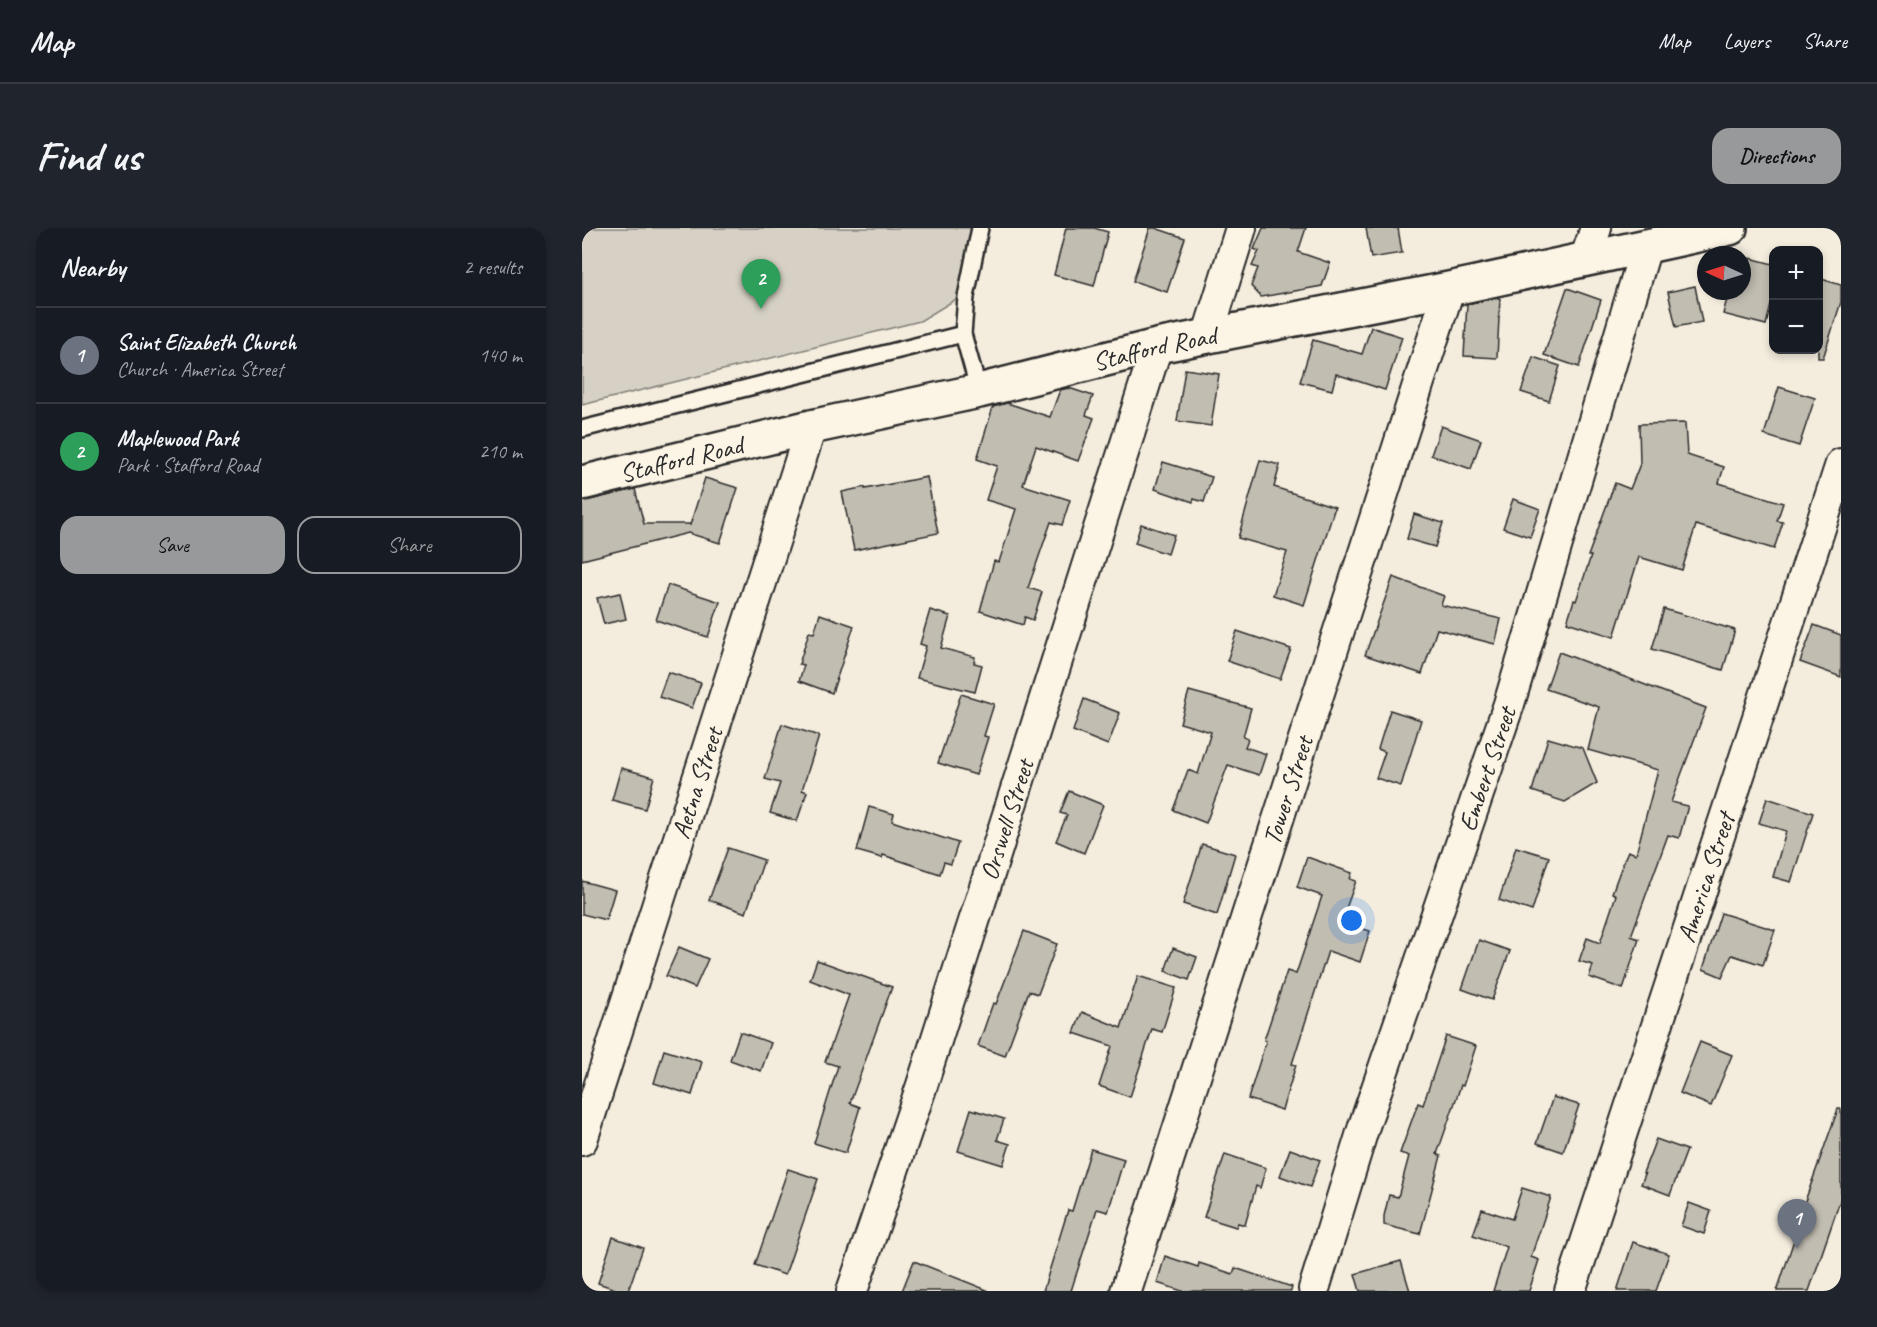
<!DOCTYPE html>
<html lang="en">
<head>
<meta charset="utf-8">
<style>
  :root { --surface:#171b24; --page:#20242c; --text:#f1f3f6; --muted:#9ea1a6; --line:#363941; --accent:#98999b }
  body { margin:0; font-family:Caveat,sans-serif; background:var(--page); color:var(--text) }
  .controls { position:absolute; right:18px; top:18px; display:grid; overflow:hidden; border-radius:12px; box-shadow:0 3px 9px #0003 }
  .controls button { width:54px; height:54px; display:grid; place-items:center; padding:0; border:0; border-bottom:2px solid var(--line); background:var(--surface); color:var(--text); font:30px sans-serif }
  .compass { position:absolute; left:1115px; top:18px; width:54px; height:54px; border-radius:50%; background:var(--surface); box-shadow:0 3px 9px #0003; rotate:274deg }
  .you { position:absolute; left:770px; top:693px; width:21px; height:21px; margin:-15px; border:4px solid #fff; border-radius:50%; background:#1a73e8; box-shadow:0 0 0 9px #1a73e833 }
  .badge { display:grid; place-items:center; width:39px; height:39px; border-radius:50%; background:var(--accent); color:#fff; font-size:20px; font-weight:700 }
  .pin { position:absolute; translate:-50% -50px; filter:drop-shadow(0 2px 3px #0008) }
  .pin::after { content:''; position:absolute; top:32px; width:21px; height:18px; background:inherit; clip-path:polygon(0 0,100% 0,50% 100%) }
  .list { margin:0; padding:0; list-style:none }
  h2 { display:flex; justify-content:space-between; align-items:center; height:78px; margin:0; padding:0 24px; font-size:26px }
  h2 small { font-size:20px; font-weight:400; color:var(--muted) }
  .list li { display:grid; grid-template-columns:39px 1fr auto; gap:18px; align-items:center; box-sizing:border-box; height:96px; padding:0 24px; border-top:2px solid var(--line) }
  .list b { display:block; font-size:22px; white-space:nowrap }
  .list p { margin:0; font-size:20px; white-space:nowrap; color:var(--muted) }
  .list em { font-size:20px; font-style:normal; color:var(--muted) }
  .actions { display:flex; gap:12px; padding:18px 24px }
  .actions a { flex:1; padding:14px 0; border:2px solid var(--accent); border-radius:18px; text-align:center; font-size:21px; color:var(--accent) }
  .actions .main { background:var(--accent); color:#111 }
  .map { position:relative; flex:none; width:1259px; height:1063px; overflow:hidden; border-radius:18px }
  header { display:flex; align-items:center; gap:36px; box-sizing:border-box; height:84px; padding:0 30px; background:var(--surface); border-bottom:2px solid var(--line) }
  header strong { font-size:28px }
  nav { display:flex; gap:33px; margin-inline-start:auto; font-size:21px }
  .intro { display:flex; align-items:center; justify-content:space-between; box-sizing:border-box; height:144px; padding:0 36px }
  h1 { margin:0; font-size:42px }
  .button { padding:15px 27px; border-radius:18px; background:var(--accent); color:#111; font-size:21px; font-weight:700 }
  main { display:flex; gap:36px; padding:0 36px }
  aside { flex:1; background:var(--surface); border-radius:18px; box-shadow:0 3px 9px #0003 }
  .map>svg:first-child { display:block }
  .green { fill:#d6d1c4; stroke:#807e78; stroke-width:1.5 }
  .building { fill:#c2bdb1; stroke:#2b2b2b; stroke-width:1.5 }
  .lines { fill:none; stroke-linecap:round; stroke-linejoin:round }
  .service-casing { stroke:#2b2b2b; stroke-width:20 }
  .minor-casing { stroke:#2b2b2b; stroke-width:34 }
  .tertiary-casing { stroke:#2b2b2b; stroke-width:38 }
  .service { stroke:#fcf5e5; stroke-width:15 }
  .minor { stroke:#fcf5e5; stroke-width:30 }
  .tertiary { stroke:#fcf5e5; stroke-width:33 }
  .labels { text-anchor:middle; stroke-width:5; stroke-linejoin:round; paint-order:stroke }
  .street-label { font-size:26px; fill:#2b2b2b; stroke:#fcf5e5 }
</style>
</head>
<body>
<header>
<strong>Map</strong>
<nav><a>Map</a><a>Layers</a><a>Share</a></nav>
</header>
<div class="intro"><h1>Find us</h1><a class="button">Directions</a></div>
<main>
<aside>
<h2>Nearby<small>2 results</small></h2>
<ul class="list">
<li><span class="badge" style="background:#6b7280">1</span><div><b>Saint Elizabeth Church</b><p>Church · America Street</p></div><em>140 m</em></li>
<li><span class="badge" style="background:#2e9e5b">2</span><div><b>Maplewood Park</b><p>Park · Stafford Road</p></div><em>210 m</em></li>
</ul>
<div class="actions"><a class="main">Save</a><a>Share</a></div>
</aside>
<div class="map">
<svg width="1259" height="1063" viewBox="0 0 1259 1063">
  <rect width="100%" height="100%" fill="#f4edde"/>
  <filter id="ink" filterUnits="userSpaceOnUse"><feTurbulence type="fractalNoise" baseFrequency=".0167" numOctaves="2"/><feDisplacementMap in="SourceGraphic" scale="12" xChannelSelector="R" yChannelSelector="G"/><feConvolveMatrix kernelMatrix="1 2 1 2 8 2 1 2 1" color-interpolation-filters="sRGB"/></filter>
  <g filter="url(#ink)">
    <polygon class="green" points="0,0 389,0 376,70 338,93 0,177"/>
    <g class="building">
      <polygon points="484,0 512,0 526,4 512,58 472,47"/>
      <polygon points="568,0 573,0 603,10 585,64 551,53"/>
      <polygon points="681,0 724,0 716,24 748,35 740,58 679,69 669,58 676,40 670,38 677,23 672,21"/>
      <polygon points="784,0 816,0 820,25 789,30"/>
      <polygon points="1168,30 1191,36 1191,69 1184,97 1141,86 1146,67 1154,69 1155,63 1160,63 1160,54 1166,48"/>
      <polygon points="1236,50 1259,57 1259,74 1241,130 1236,130"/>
      <polygon points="1113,58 1120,94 1094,99 1086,64"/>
      <polygon points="985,60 1019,72 997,139 962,127"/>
      <polygon points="913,70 918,70 915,130 882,128 885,76"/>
      <polygon points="789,99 820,109 803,162 754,146 750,162 718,154 731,112 780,126"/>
      <polygon points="951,129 978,138 967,173 939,164"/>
      <polygon points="603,141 637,146 629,198 595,193"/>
      <polygon points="1197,159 1233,170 1217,218 1182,207"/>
      <polygon points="487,160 511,168 504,187 512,190 496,233 454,218 441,257 488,272 480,297 469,294 446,360 460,364 451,392 443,389 441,397 398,383 412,333 417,334 434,281 404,272 415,238 395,231 411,179 425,175 468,189 478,162"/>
      <polygon points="1103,195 1105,227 1142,239 1137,255 1201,275 1195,293 1201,294 1192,321 1114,297 1100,342 1057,329 1032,409 985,394 992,372 994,373 1009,328 1006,328 1033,255 1048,261 1058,236 1057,196"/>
      <polygon points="859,198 899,212 889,241 849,227"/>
      <polygon points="678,232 698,237 692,259 753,279 722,377 691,367 705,324 656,310"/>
      <polygon points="581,234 630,249 622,274 612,271 611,274 573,261"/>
      <polygon points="345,249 356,305 272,322 260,264 283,259 283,261"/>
      <polygon points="123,250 156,260 138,315 106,305 0,332 0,274 53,261 62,296 107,296 108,297"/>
      <polygon points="931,271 958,281 948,309 921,300"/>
      <polygon points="832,286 861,295 853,319 825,311"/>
      <polygon points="559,296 592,307 586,326 553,315"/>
      <polygon points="811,349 862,368 859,377 919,391 913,416 855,401 840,446 783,427"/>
      <polygon points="86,357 138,374 126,409 74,392"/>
      <polygon points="38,365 44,391 22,396 15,370"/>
      <polygon points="1082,381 1153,402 1141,442 1070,421"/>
      <polygon points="348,382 368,388 359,420 393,429 392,435 400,437 393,464 335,450 344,418 338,416"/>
      <polygon points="238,386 272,398 250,465 217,453 222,437 217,436 227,404 232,405"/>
      <polygon points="1232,397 1259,407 1259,449 1218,434"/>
      <polygon points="655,403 709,421 698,451 645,433"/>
      <polygon points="977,424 1124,480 1089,574 1106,578 1097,610 1086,607 1049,708 1057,711 1041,761 1007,749 1011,737 997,733 1005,710 1018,715 1034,667 1030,665 1042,632 1046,623 1054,626 1076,542 1006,522 1017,479 964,461"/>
      <polygon points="86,444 119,455 110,480 77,469"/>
      <polygon points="607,463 669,480 661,509 666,511 663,519 684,526 677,547 646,537 624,595 591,582 606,542 616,546 629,504 598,495"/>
      <polygon points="379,466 412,476 402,508 406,509 394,547 356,535"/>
      <polygon points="502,471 538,485 526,517 491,503"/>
      <polygon points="808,482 839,492 819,558 794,550 803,524 796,521"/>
      <polygon points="200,496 237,508 220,562 225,564 215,593 188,585 198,555 183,551"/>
      <polygon points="966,510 1001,520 1015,555 983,574 950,563"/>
      <polygon points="39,540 72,549 63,581 30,572"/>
      <polygon points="487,563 521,577 502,625 474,613 485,587 478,585"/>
      <polygon points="1185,570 1231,585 1209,654 1191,649 1204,603 1177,595"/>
      <polygon points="287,579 312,586 310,593 376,615 369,636 362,634 358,646 301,627 300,630 275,623"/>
      <polygon points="620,616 653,626 635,687 601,676"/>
      <polygon points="934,619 967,629 950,683 917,672"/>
      <polygon points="146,620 182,632 164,685 127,672"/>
      <polygon points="725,629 770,645 768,651 774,653 759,694 788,703 778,734 746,723 710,836 714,837 700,882 666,871 684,813 682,812 705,743 714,746 740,668 715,659"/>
      <polygon points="0,653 33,662 24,692 0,686"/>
      <polygon points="1139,685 1193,702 1181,737 1150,727 1140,749 1121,741"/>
      <polygon points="442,703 475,716 456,766 447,763 423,828 396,818 411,775 414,776"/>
      <polygon points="897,712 928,723 910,772 880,761"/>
      <polygon points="97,719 126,731 113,760 84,748"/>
      <polygon points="591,720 615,729 607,752 583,743"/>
      <polygon points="235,732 310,759 268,875 278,879 264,925 232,915 256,838 243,834 267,767 228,752"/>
      <polygon points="556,748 594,760 580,804 570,801 548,869 517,858 530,818 492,805 500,784 539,800"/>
      <polygon points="158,804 189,815 179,843 148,832"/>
      <polygon points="864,808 894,818 881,858 879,857 855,926 859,928 838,1006 802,997 802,988 807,967 816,969 827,928 818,925 836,875 841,877"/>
      <polygon points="1118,814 1150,827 1129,878 1098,865"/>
      <polygon points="82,822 120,834 110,867 72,855"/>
      <polygon points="971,869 997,877 981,924 955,915"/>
      <polygon points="389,881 422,891 415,912 428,916 421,937 376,923"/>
      <polygon points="1256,881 1259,881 1259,970 1227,1063 1195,1063 1220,988 1218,987"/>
      <polygon points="1074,911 1105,922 1088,967 1059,956 1063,946 1061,945"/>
      <polygon points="509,921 542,931 526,984 515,981 489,1063 461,1063 486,982 490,983"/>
      <polygon points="708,921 738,932 728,959 698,948"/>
      <polygon points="643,926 684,940 678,960 674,958 663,997 656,995 654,999 622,989"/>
      <polygon points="206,941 236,951 203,1047 173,1037"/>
      <polygon points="940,960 969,969 949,1029 957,1032 947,1063 911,1063 925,1019 891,1007 900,981 930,991"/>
      <polygon points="1107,975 1129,983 1122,1006 1099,998"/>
      <polygon points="31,1009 61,1020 46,1063 39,1063 16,1055"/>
      <polygon points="1051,1014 1087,1026 1074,1063 1035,1063"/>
      <polygon points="583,1028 616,1039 617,1035 651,1046 653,1040 710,1059 709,1063 600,1063 575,1055"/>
      <polygon points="332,1033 405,1062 405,1063 320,1063"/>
      <polygon points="819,1033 828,1063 778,1063 773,1046"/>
    </g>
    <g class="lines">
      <defs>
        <g id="service">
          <polyline points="397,163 381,106 384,69 398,0"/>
          <polyline points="0,201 381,106"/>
        </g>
        <g id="minor">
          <polyline points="1003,32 1014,0"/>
          <polyline points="625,109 659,0"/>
          <path id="s1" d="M 0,912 L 229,199"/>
          <path id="s2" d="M 732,1061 L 782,898 L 927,476 L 1064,19"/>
          <path id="s3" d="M 270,1063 L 340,857 L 575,118"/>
          <path id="s4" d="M 544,1063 L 867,61"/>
          <path id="s5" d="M 988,1063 L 1259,236"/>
        </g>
        <g id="tertiary">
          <path id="s6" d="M 0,255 L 229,199 L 397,163 L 575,118 L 867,61 L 1148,0"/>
        </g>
      </defs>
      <use href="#service" class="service-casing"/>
      <use href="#minor" class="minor-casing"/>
      <use href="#tertiary" class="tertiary-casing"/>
      <use href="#service" class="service"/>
      <use href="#minor" class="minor"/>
      <use href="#tertiary" class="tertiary"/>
    </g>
  </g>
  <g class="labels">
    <g class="street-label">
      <text dy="9" stroke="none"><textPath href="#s6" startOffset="588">Stafford Road</textPath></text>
      <text dy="9" stroke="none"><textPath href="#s6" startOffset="102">Stafford Road</textPath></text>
      <text dy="9" stroke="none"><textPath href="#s2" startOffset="548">Embert Street</textPath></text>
      <text dy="9" stroke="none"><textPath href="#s1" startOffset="375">Aetna Street</textPath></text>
      <text dy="9" stroke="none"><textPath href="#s4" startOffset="526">Tower Street</textPath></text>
      <text dy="9" stroke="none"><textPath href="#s3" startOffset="496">Orswell Street</textPath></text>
      <text dy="9" stroke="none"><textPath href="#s5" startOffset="435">America Street</textPath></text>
    </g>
  </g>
</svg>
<div class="controls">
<button>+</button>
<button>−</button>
</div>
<svg class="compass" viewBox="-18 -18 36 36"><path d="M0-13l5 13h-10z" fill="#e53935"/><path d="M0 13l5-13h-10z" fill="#9ea1a6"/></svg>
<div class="you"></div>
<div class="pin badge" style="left:1215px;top:1021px;background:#6b7280">1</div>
<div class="pin badge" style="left:179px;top:81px;background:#2e9e5b">2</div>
</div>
</main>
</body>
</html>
